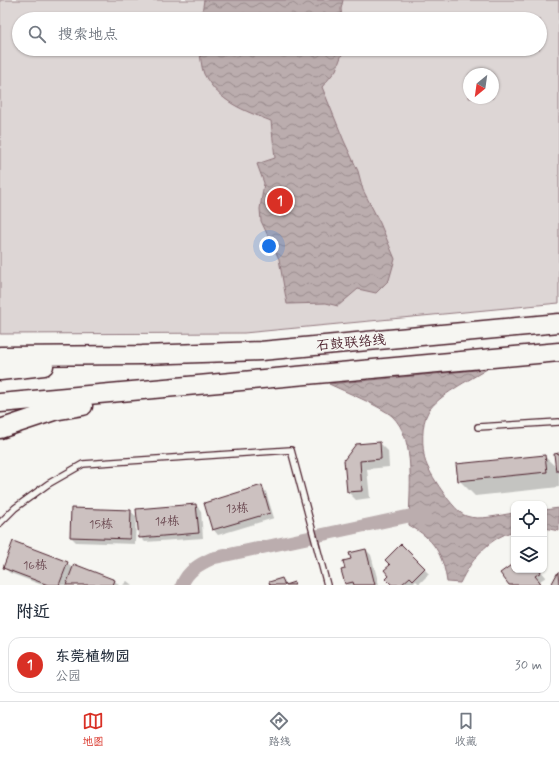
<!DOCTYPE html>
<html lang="zh">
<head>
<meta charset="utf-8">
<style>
  :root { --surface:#fff; --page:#f6f6f7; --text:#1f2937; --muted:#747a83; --line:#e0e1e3; --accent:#d93025 }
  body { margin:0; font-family:Mynerve,"LXGW WenKai TC",sans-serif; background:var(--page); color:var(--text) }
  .controls { position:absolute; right:12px; bottom:12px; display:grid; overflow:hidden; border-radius:8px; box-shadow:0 1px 3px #0004 }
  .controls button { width:36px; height:36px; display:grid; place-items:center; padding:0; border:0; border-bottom:1px solid var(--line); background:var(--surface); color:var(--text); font:20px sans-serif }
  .compass { position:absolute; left:463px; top:68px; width:36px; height:36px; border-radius:50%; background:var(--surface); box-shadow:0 1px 3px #0004; rotate:209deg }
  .you { position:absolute; left:269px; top:246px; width:14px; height:14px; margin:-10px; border:3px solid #fff; border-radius:50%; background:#1a73e8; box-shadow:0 0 0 6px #1a73e833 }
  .badge { display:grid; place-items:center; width:26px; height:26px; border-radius:50%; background:var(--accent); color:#fff; font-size:13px; font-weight:700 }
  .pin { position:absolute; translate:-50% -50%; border:2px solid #fff; box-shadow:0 1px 4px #0006 }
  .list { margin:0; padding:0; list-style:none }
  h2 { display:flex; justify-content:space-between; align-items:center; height:52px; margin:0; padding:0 16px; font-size:17px }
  h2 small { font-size:13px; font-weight:400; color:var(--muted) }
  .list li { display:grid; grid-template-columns:26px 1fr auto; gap:12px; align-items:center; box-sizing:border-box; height:56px; margin:0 8px 8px; padding:0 8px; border:1px solid var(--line); border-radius:12px }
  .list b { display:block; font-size:15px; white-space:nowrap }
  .list p { margin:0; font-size:13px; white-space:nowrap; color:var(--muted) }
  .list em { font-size:13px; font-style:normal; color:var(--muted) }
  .icon { flex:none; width:22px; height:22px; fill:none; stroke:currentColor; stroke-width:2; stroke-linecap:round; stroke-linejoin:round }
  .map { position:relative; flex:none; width:559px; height:585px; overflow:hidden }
  .search { position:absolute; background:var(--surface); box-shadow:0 1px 3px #0004; left:12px; right:12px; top:12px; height:44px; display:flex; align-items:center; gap:10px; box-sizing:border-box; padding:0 14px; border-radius:22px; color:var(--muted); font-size:15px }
  .sheet { height:116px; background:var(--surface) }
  nav { display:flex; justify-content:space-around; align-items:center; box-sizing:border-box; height:56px; border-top:1px solid var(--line); background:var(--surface); font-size:11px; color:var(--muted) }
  nav a { display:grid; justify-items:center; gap:2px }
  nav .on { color:var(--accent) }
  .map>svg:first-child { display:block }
  .park { fill:#ddd6d5; stroke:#947a80; fill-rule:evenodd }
  .water { fill:url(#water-waves); stroke:#8e747a }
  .shadow { fill:#0003 }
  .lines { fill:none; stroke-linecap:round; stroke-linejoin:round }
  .canal { stroke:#bbadae; stroke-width:13 }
  .building { fill:#ccc1c0; stroke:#4a1f2b }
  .service-casing { stroke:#4a1f2b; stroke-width:8 }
  .trunk-casing { stroke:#4a1f2b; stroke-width:21 }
  .service { stroke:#f6f6f2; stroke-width:5.5 }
  .trunk { stroke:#f6f6f2; stroke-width:18 }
  .labels { text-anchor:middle; stroke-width:3; stroke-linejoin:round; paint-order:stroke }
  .number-label { font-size:12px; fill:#6a4850 }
  .street-label { font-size:14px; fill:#4a1f2b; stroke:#f6f6f2 }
</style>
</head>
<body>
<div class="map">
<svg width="559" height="585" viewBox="0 0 559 585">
  <defs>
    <pattern id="water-waves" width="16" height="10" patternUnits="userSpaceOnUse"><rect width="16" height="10" fill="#bbadae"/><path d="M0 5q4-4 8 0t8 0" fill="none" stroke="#9a8c8e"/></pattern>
  </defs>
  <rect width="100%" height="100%" fill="#f6f6f2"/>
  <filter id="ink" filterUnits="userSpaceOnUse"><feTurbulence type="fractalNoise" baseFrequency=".025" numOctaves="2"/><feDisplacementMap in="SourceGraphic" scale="8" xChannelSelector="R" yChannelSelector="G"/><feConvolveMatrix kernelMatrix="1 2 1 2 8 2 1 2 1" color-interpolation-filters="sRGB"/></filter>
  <g filter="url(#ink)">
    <path class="park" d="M 0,0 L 559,0 L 559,303 L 244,333 L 0,334 ZM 19,19 L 540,19 L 540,49 L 19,49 ZM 469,74 L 493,74 L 493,98 L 469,98 Z"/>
    <g class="water">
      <polygon points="204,0 343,0 341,9 342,19 201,19"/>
      <path d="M 199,49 L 344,49 L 336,70 L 322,87 L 344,141 L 358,171 L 363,190 L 380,223 L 395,259 L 389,280 L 376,293 L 358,289 L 338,306 L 326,303 L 287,304 L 279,259 L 261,221 L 260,209 L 264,183 L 257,164 L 275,158 L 271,121 C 243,110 220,103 204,74 C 201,67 201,56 199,49 Z"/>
      <path d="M 487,369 C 470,380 438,395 428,412 C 421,424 422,447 425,460 C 428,472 454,512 466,516 C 480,521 499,515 514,513 L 514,531 C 487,539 472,559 460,583 L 447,582 C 443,554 434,539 409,525 C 409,493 417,439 392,416 C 380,406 344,391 329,384 Z"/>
      <polygon points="559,508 559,531 544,528 544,510"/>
    </g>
    <g class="shadow">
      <polygon points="380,443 388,451 389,467 367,469 370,498 356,500 348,492 345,460"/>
      <polygon points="559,454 559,487 475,496 459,480 544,456 557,468"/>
      <polygon points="261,486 266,492 274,518 218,535 213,529"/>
      <polygon points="196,505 201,511 203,538 145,542 140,537"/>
      <polygon points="130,511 136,516 135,544 76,542 71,537"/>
      <polygon points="401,545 429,574 419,584 416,581 412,585 393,585 391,576 391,565"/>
      <polygon points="366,550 371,555 379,585 347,585 347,570"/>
      <polygon points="67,563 73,569 114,580 119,585 42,585 10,573 4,568"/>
      <polygon points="514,564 514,570 540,570 546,577 540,581 542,585 510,585"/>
      <polygon points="282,579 288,585 294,583 296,585 271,585"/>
      <polygon points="127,581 132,585 123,585"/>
    </g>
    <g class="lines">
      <path class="canal" d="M 182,585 C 188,570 200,564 213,558 L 409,516 L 426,519"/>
    </g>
    <g class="building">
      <polygon points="380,442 381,459 360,461 362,491 347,492 344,460 356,444"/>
      <polygon points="559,453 559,471 556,471 554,454"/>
      <polygon points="545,455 547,472 458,481 456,464"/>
      <polygon points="262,485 270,513 212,530 204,503"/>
      <polygon points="196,504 199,533 139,538 136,509"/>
      <polygon points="71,508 131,510 130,539 70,537"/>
      <polygon points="13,541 68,562 59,585 48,585 3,568"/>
      <polygon points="401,544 425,568 413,580 410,577 401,585 392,585 386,579 389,576 384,570 390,565 385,560"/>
      <polygon points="366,549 375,585 354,585 353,582 345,584 341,570 345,569 343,561 351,559 349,553"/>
      <polygon points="514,563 514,570 540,570 541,572 535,576 540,582 536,585 509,585 500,573"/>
      <polygon points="74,564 115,580 113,585 66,585"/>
      <polygon points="558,572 559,585 551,585"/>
      <polygon points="282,578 285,585 294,582 295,585 270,585 269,582"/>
    </g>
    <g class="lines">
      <defs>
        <g id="service">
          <polyline points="478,427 559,422"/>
          <polyline points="0,523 15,508 48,484 83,464 291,450 327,585"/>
        </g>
        <g id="trunk">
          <polyline points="0,356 142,355 261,351 559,323"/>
          <polyline points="0,371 44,366"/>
          <polyline points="0,403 559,352"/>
          <polyline points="0,429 54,411 83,406"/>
        </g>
      </defs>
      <use href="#service" class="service-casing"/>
      <use href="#trunk" class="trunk-casing"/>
      <use href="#service" class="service"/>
      <use href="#trunk" class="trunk"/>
    </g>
  </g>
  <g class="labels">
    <g class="number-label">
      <text x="237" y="512">13栋</text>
      <text x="167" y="525">14栋</text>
      <text x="101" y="528">15栋</text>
      <text x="35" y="569">16栋</text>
    </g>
    <g class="street-label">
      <text transform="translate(351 342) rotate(-5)" y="5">石鼓联络线</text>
    </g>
  </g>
</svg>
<div class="controls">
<button><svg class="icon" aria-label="locate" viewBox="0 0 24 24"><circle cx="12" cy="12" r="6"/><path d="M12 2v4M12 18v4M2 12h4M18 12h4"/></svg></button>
<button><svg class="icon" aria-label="layers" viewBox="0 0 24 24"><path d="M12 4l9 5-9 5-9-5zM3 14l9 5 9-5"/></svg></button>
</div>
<svg class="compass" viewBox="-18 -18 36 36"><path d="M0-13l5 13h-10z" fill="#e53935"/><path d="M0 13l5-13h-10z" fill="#747a83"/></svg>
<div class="you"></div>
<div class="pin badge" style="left:280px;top:201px">1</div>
<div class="search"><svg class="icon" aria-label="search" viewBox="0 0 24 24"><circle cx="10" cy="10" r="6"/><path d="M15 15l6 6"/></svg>搜索地点</div>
</div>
<section class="sheet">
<h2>附近<small></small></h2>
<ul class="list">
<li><span class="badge">1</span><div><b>东莞植物园</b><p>公园</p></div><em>30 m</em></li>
</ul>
</section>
<nav>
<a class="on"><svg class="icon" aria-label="map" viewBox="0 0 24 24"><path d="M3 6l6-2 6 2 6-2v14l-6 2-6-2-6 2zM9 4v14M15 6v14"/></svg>地图</a>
<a><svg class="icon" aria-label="directions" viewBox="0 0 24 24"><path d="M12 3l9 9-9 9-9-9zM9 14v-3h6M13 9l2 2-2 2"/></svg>路线</a>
<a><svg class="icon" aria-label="saved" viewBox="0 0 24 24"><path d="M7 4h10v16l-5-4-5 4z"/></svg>收藏</a>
</nav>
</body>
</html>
